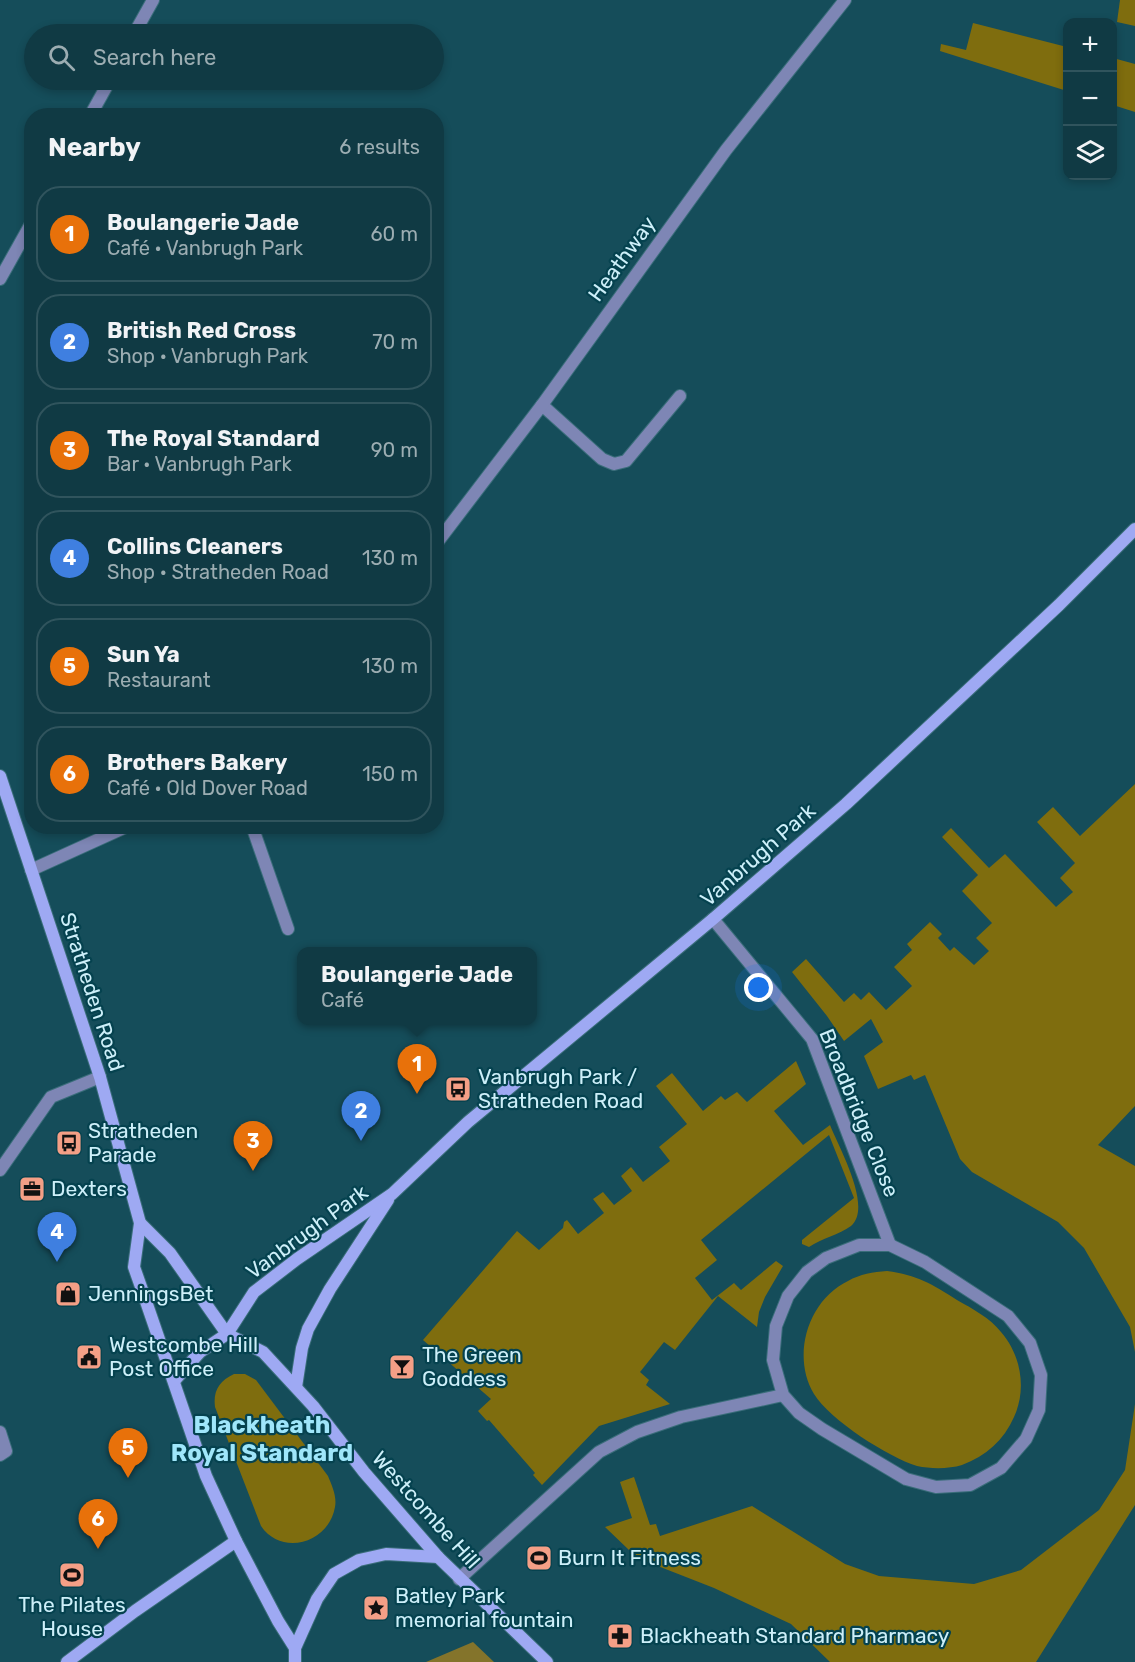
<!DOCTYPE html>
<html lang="en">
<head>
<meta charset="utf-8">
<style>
  :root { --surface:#103a44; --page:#19414b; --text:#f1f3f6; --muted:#9cadb2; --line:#30545d; --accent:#f49f86 }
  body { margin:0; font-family:Rubik,sans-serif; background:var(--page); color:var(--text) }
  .controls { position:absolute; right:18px; top:18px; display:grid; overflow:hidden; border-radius:12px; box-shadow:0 3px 9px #0003 }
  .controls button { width:54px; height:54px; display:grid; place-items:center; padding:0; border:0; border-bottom:2px solid var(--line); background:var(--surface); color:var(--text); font:30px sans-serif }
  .you { position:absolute; left:759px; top:988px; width:21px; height:21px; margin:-15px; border:4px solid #fff; border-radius:50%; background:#1a73e8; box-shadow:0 0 0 9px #1a73e833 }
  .badge { display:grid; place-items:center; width:39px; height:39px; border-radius:50%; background:var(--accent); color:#fff; font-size:20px; font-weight:700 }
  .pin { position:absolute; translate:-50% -50px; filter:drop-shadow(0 2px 3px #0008) }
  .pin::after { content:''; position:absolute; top:32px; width:21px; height:18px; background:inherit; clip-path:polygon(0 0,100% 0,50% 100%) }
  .popup { position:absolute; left:297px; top:947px; width:240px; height:78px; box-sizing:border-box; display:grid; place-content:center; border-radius:12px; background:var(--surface); filter:drop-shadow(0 2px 4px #0005); font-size:20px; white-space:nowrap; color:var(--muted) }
  .popup b { font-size:22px; color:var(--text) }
  .popup::after { content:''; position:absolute; left:50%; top:100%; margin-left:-12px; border:12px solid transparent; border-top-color:var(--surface) }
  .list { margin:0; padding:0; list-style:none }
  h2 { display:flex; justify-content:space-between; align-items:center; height:78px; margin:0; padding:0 24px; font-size:26px }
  h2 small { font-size:20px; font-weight:400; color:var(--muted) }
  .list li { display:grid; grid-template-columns:39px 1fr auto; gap:18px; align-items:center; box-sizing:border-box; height:96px; margin:0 12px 12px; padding:0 12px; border:2px solid var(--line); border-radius:24px }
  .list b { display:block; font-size:22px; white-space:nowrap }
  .list p { margin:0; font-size:20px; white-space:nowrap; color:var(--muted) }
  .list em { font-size:20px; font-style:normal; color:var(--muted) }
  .icon { flex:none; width:33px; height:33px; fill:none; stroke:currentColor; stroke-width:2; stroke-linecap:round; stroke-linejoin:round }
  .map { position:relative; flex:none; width:1135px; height:1662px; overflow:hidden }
  .search { position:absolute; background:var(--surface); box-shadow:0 3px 9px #0003; left:24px; top:24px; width:420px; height:66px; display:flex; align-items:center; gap:15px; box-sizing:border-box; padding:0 21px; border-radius:33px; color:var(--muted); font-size:22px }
  .panel { position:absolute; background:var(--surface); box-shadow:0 3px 9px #0003; left:24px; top:108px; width:420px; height:726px; border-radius:24px }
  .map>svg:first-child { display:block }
  .green { fill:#7f6d0e }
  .forest { fill:#84742b }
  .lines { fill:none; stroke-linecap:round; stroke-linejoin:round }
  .lane-casing { stroke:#3a6d7a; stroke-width:14 }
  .street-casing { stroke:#3a6d7a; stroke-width:14 }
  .secondary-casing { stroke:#3a6d7a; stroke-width:14 }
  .lane { stroke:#7e86b5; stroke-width:12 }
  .street { stroke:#7e86b5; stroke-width:12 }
  .secondary { stroke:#9ea9f3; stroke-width:12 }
  .labels { text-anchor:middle; stroke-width:4.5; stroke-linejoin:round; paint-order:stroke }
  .street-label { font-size:21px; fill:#cdeff9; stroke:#05424f }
  .poi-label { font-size:21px; fill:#cdeff9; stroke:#05424f; text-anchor:start }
  .quarter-label { font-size:24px; font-weight:bold; fill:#9fe6fa; stroke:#05424f }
</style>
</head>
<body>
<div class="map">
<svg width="1135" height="1662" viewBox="0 0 1135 1662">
  <rect width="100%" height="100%" fill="#154d5a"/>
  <g class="green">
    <polygon points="1120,0 1135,0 1135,26 1117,22"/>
    <polygon points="973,23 1067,47 1067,91 940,51 941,44 966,50"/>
    <polygon points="1113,58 1135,64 1135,112 1113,105"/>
    <polygon points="1135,784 1135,1106 1098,1145 1135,1166 1135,1352 1130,1327 1084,1248 1058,1222 972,1172 960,1159 925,1075 914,1080 911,1075 878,1089 864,1056 883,1042 871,1019 844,1041 827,1016 792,972 806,959 844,1002 854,993 861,1000 869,992 886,1010 912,986 894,967 912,950 907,944 930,922 942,934 938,938 950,951 954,947 974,965 989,951 976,938 992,923 962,891 978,875 942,837 951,828 989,868 1005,854 1056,907 1073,892 1060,878 1075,863 1037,822 1053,807 1080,836"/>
    <path d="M 796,1061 L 806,1084 L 774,1111 L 803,1145 L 830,1125 C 839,1148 873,1207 851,1226 C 839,1235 822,1238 809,1247 L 802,1244 L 802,1240 L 854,1198 L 829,1135 L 701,1240 L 717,1260 L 695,1278 L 712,1300 L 734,1283 L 741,1290 L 776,1261 L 783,1266 L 765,1297 L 759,1312 L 757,1327 L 718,1296 L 675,1350 L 664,1342 L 640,1372 L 649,1380 L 646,1385 L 670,1404 L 599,1426 L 542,1485 L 533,1475 L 535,1473 L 489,1420 L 487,1421 L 478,1411 L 491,1399 L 423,1340 L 517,1231 L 539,1250 L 563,1228 L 564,1222 L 567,1220 L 578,1234 L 604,1213 L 593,1199 L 603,1192 L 614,1205 L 632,1191 L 621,1176 L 631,1167 L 643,1182 L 670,1161 L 659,1147 L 687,1124 L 656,1086 L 672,1073 L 703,1111 L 721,1096 L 725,1100 L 737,1092 L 747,1102 Z"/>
    <path d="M 887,1271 C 917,1275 932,1284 957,1300 C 973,1309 990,1318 1001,1332 C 1021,1355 1027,1389 1014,1417 C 1004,1440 986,1456 962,1465 C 949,1469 931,1469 917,1466 C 888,1457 830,1420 814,1394 C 791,1356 808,1300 848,1281 C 860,1274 873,1272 887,1271 Z"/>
    <path d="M 234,1374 L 245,1374 L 256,1380 L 328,1476 C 332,1486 337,1496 335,1507 C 329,1543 282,1557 261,1526 L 215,1407 C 213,1391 219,1381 234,1374 Z"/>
    <polygon points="1135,1404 1135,1505 1036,1662 830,1662 791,1624 714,1588 645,1561 629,1550 605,1527 632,1518 620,1482 634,1477 650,1525 656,1524 660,1536 752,1506 845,1564 879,1576 974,1584 1021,1570 1099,1510 1125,1470"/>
  </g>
  <polygon class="forest" points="473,1642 494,1662 426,1662"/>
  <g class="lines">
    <defs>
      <g id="lane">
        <polyline points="542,405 602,459 614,464 626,461 680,396"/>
        <polyline points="252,826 288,929"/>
        <polyline points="0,1170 51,1097 100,1077"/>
        <polyline points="0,1432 6,1451 0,1455"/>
      </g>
      <g id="street">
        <polyline points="134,34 153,0"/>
        <polyline points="90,116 110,80"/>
        <polyline points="0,279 32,222"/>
        <polyline points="436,544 542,405 726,150 845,0"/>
        <polyline points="31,870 128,826"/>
        <polyline points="713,919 812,1039 890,1245"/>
        <polyline points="459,1579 599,1452 637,1432 681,1417 783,1395 773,1360 776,1326 788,1296 807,1272 826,1258 859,1245 890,1245 925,1262 1008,1316 1030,1343 1041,1375 1039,1410 1026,1439 1001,1468 970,1485 936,1487 906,1479 822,1429 799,1413 783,1395"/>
      </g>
      <g id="secondary">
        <polyline points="0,776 100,1077 140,1223 134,1267 140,1284 206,1476 236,1541 278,1621 295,1648"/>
        <polyline points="140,1223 170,1253 227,1334 263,1352 313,1406 364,1472 438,1557 547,1662"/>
        <polyline points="174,1381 200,1352 227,1334 254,1292 297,1259 392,1194 468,1122 713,919 846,804 1059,605 1135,529"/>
        <polyline points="296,1387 302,1348 308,1329 330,1289 388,1200"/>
        <polyline points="67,1662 135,1611 236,1541"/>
        <polyline points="295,1662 295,1648 317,1599 334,1574 359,1560 386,1554 438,1557"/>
      </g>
    </defs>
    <use href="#lane" class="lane-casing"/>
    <use href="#street" class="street-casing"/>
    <use href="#secondary" class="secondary-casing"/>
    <use href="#lane" class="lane"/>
    <use href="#street" class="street"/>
    <use href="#secondary" class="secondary"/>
  </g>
  <defs>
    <symbol id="bus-square" viewBox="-11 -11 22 22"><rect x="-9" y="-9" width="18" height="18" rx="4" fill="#f49f86" stroke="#05424f"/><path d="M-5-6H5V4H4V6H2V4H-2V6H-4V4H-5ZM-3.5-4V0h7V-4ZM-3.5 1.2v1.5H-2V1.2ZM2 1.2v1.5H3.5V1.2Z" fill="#111"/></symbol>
    <symbol id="office-square" viewBox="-11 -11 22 22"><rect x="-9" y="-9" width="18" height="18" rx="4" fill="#f49f86" stroke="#05424f"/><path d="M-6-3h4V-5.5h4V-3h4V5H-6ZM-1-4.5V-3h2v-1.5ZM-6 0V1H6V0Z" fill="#111"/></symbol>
    <symbol id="shop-square" viewBox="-11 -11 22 22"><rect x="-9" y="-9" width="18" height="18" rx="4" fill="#f49f86" stroke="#05424f"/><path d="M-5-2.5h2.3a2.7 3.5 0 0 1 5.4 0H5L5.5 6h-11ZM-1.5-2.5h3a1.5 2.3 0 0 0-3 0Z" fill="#111"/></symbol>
    <symbol id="civic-square" viewBox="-11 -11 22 22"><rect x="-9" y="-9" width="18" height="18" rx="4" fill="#f49f86" stroke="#05424f"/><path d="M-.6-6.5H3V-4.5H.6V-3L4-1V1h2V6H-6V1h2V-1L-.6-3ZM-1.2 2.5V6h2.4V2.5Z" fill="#111"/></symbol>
    <symbol id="bar-square" viewBox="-11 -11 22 22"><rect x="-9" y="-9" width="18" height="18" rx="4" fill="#f49f86" stroke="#05424f"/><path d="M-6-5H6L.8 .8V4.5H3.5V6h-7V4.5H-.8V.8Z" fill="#111"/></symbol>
    <symbol id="stadium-square" viewBox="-11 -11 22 22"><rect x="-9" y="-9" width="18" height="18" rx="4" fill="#f49f86" stroke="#05424f"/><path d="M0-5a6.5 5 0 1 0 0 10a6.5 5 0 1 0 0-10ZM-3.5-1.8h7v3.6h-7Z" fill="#111"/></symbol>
    <symbol id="sight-square" viewBox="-11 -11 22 22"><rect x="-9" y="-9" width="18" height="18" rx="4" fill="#f49f86" stroke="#05424f"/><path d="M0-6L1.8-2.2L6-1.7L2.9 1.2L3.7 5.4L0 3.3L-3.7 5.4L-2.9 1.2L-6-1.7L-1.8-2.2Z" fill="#111"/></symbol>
    <symbol id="pharmacy-square" viewBox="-11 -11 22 22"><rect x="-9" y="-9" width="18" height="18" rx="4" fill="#f49f86" stroke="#05424f"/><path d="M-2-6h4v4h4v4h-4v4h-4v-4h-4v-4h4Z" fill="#111"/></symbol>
  </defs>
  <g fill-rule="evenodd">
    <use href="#bus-square" x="443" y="1074" width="30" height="30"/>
    <use href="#bus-square" x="54" y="1128" width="30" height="30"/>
    <use href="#office-square" x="17" y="1174" width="30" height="30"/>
    <use href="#shop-square" x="53" y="1279" width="30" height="30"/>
    <use href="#civic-square" x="74" y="1342" width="30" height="30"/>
    <use href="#bar-square" x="387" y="1352" width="30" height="30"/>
    <use href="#stadium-square" x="524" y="1543" width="30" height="30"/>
    <use href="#stadium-square" x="57" y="1560" width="30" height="30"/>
    <use href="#sight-square" x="361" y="1593" width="30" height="30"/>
    <use href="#pharmacy-square" x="605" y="1621" width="30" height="30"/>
  </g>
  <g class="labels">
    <g class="street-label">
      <text transform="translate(622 259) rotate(-54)" y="7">Heathway</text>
      <text transform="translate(758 855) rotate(-41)" y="7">Vanbrugh Park</text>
      <text transform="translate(92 992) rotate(72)" y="7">Stratheden Road</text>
      <text transform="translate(859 1113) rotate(68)" y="7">Broadbridge Close</text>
      <text transform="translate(307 1232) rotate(-36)" y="7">Vanbrugh Park</text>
      <text transform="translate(426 1510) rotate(48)" y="7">Westcombe Hill</text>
    </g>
    <g class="poi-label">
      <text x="478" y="1084">Vanbrugh Park /<tspan x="478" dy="24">Stratheden Road</tspan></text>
      <text x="88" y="1138">Stratheden<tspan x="88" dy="24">Parade</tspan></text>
      <text x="51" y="1196">Dexters</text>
      <text x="88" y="1301">JenningsBet</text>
      <text x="109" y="1352">Westcombe Hill<tspan x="109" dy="24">Post Office</tspan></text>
      <text x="422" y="1362">The Green<tspan x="422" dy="24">Goddess</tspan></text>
      <text x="558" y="1565">Burn It Fitness</text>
      <text x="395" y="1603">Batley Park<tspan x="395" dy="24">memorial fountain</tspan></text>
      <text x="72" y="1612" text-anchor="middle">The Pilates<tspan x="72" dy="24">House</tspan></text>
      <text x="640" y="1643">Blackheath Standard Pharmacy</text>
    </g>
    <g class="quarter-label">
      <text x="262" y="1433">Blackheath<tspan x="262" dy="28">Royal Standard</tspan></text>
    </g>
  </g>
</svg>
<div class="controls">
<button>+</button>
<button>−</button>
<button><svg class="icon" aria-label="layers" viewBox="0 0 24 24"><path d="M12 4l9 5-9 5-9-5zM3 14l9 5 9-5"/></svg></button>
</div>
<div class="you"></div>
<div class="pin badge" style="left:417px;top:1094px;background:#e8710a">1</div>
<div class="popup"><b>Boulangerie Jade</b>Café</div>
<div class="pin badge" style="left:361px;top:1141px;background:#3f7fe0">2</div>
<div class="pin badge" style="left:253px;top:1171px;background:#e8710a">3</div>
<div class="pin badge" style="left:57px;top:1262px;background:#3f7fe0">4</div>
<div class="pin badge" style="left:128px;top:1478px;background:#e8710a">5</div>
<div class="pin badge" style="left:98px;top:1549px;background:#e8710a">6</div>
<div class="search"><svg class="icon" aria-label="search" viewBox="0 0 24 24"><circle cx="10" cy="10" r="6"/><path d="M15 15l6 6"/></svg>Search here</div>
<section class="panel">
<h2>Nearby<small>6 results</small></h2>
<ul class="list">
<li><span class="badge" style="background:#e8710a">1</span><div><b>Boulangerie Jade</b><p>Café · Vanbrugh Park</p></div><em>60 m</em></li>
<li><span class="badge" style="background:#3f7fe0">2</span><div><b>British Red Cross</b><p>Shop · Vanbrugh Park</p></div><em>70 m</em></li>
<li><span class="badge" style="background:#e8710a">3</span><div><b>The Royal Standard</b><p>Bar · Vanbrugh Park</p></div><em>90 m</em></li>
<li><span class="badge" style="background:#3f7fe0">4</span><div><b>Collins Cleaners</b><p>Shop · Stratheden Road</p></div><em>130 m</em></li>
<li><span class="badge" style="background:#e8710a">5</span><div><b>Sun Ya</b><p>Restaurant</p></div><em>130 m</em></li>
<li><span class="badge" style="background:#e8710a">6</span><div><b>Brothers Bakery</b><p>Café · Old Dover Road</p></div><em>150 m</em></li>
</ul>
</section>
</div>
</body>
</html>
